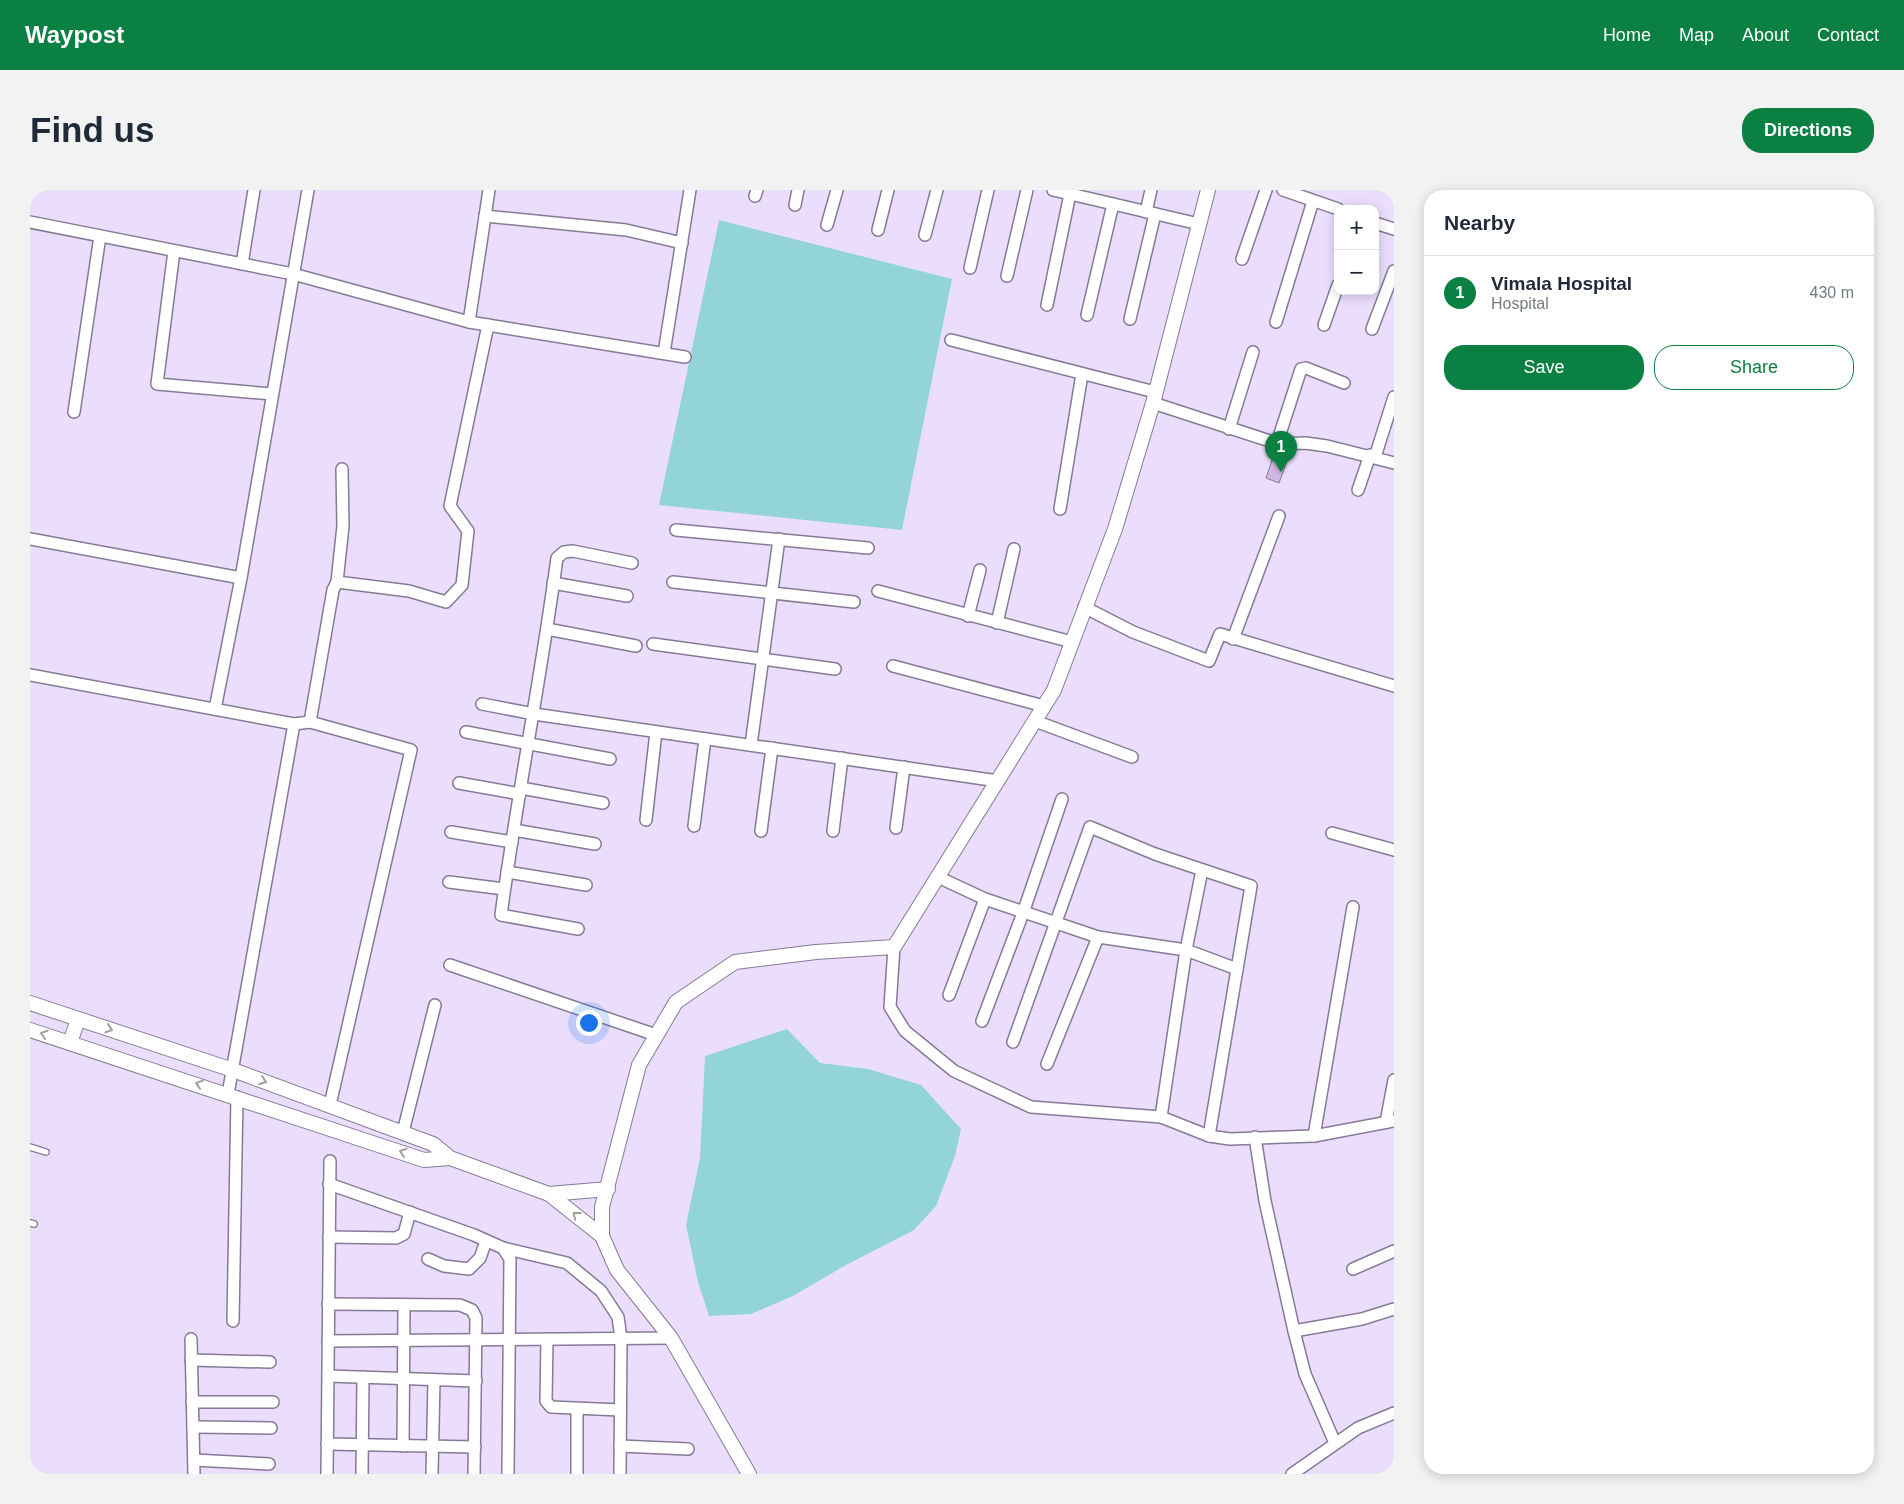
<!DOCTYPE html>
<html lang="en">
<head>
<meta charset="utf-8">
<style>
  :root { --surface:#fff; --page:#f2f2f3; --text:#1f2937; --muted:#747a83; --line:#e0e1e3; --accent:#0b8043 }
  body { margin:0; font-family:Helvetica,sans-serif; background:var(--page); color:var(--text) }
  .controls { position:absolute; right:15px; top:15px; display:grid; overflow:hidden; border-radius:10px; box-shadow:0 2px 12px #0003 }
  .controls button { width:45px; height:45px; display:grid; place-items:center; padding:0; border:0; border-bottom:1px solid var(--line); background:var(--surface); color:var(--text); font:25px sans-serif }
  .you { position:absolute; left:558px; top:832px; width:18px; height:18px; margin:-12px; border:4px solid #fff; border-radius:50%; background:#1a73e8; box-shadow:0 0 0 8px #1a73e833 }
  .badge { display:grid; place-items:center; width:32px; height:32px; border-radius:50%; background:var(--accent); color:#fff; font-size:16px; font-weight:700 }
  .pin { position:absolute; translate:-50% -41px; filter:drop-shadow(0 1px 2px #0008) }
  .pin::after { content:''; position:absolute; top:26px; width:18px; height:15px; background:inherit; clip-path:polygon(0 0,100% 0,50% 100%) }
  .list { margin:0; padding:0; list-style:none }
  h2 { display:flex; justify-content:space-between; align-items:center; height:65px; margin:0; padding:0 20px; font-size:21px }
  h2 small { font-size:16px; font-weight:400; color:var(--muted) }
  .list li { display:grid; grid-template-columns:32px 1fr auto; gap:15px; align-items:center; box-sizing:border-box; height:75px; padding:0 20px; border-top:1px solid var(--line) }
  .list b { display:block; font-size:19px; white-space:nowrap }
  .list p { margin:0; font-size:16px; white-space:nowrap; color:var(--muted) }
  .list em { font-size:16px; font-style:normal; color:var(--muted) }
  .actions { display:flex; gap:10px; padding:15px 20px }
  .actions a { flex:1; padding:11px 0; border:1px solid var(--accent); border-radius:20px; text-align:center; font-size:18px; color:var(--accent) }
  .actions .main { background:var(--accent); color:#fff }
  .map { position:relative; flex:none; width:1364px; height:1284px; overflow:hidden; border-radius:20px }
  header { display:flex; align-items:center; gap:30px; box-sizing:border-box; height:70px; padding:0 25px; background:var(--accent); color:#fff }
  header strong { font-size:24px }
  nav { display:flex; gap:28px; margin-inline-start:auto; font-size:18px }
  .intro { display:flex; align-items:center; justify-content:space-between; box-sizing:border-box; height:120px; padding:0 30px }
  h1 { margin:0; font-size:35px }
  .button { padding:12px 22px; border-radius:20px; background:var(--accent); color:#fff; font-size:18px; font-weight:700 }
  main { display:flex; gap:30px; padding:0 30px }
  aside { flex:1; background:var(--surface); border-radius:20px; box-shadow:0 2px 12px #0003 }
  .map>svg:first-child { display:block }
  .water { fill:#93d4d8 }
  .building { fill:#d0b7e3; stroke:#8a7b95 }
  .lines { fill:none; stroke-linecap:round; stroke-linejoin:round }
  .service-casing { stroke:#867a96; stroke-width:8 }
  .minor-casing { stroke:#867a96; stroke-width:14 }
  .tertiary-casing { stroke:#867a96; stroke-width:16 }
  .service { stroke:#fff; stroke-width:5.5 }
  .minor { stroke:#fff; stroke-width:11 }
  .tertiary { stroke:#fff; stroke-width:14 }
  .oneway { stroke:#a19fa3 }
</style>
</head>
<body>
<header>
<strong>Waypost</strong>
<nav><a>Home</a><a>Map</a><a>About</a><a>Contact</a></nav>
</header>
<div class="intro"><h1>Find us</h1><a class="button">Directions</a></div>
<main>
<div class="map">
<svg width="1364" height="1284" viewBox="0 0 1364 1284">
  <rect width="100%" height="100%" fill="#eadefc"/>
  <g class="water">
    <polygon points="689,30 922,89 872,340 629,315"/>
    <polygon points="757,839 790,873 838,879 891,895 931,939 925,966 906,1016 884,1040 816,1075 763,1106 721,1124 679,1126 668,1092 656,1035 670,968 675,866"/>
  </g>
  <polygon class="building" points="1245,261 1260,263 1249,293 1236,288"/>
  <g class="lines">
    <defs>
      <g id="service">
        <polyline points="0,957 16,962"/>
        <polyline points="0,1033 4,1034"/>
      </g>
      <g id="minor">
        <polyline points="1023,0 1169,34"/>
        <polyline points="1253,0 1308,19"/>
        <polyline points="725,6 727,0"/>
        <polyline points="765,15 768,0"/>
        <polyline points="1116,22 1121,0"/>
        <polyline points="455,26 596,40 652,53"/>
        <polyline points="0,32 263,84 439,132 655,167"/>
        <polyline points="1345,33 1364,39"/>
        <polyline points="797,35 807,0"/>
        <polyline points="848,40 858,0"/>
        <polyline points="895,45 907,0"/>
        <polyline points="144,61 127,194 242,204"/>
        <polyline points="1212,69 1236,0"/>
        <polyline points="212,74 224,0"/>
        <polyline points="940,78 958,0"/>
        <polyline points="977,86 997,0"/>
        <polyline points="1017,115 1040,4"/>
        <polyline points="1057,125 1083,14"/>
        <polyline points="1100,129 1125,24"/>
        <polyline points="439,132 459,0"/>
        <polyline points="1246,132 1283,11"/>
        <polyline points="1294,135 1308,95"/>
        <polyline points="1342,139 1364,81"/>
        <polyline points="921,150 1125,202"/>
        <polyline points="634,163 660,0"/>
        <polyline points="1123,213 1249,254 1275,253 1297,256 1364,273"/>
        <polyline points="44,222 70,46"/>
        <polyline points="1199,239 1223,162"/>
        <polyline points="1247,253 1271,179 1276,178 1314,193"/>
        <polyline points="1345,267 1364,207"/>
        <polyline points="1328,300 1340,265"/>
        <polyline points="1030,319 1052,184"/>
        <polyline points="646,340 838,358"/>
        <polyline points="0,349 211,388"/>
        <polyline points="307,392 379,401 416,412 432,395 438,341 420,316 458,135"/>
        <polyline points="643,392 824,412"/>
        <polyline points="523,393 597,406"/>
        <polyline points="848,401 1042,452"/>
        <polyline points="1054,417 1103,442 1179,471 1190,444 1364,496"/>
        <polyline points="938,426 950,380"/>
        <polyline points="967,433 984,359"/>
        <polyline points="517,439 606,456"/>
        <polyline points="1203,449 1249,326"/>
        <polyline points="623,454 805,479"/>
        <polyline points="863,476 1014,516"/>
        <polyline points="0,485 264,534 198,904"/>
        <polyline points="452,514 504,524 968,591"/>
        <polyline points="185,519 211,388 278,0"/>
        <polyline points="1005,531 1102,567"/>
        <polyline points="280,532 303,400 307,392 313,336 312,279"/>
        <polyline points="264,534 280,532 381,560 300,915"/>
        <polyline points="436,542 580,569"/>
        <polyline points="721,555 749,349"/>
        <polyline points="429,593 490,604"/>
        <polyline points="491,598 573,613"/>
        <polyline points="616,630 626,542"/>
        <polyline points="664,636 675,549"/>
        <polyline points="866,638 874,577"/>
        <polyline points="484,640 565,654"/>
        <polyline points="731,641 742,558"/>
        <polyline points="803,641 812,568"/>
        <polyline points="421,642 482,652"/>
        <polyline points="1302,643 1364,660"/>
        <polyline points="477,682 556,695"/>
        <polyline points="908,687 955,709 1068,747 1017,874"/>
        <polyline points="419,692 474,699"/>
        <path d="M 548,739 L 471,725 C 487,606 511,488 527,368 L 534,362 L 543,361 L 602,373"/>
        <polyline points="1068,747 1156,760 1207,779"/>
        <polyline points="864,757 860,817 875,841 924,881 1001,917 1131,927 1179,946 1200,949 1284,946 1364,931"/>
        <polyline points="420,775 626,845"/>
        <polyline points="919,805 955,709"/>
        <polyline points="952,831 993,723 1032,609"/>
        <polyline points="983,852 1060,637 1125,664 1221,696 1179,946"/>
        <polyline points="1131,927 1156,760 1172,680"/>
        <polyline points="1356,932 1364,890"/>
        <polyline points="373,942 405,815"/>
        <polyline points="1284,946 1323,717"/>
        <polyline points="1225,947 1235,1011 1264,1141 1332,1129 1364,1119"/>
        <polyline points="299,994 444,1045 473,1058 480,1069 478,1284"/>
        <polyline points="299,1047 366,1048 374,1044 380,1022"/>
        <polyline points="473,1058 537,1073 571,1101 588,1127 591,1148 590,1284"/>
        <polyline points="398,1069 414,1076 439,1079 450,1068 456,1051"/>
        <polyline points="1323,1079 1364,1061"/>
        <polyline points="298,1114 430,1115 442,1120 446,1128 444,1284"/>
        <polyline points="203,1131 207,907"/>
        <polyline points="1264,1141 1275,1184 1305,1253"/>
        <polyline points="161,1149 164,1284"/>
        <polyline points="517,1149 516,1211 521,1217 590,1220"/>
        <polyline points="298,1151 641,1148"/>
        <polyline points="161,1170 240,1172"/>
        <polyline points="298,1186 446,1191"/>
        <polyline points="162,1212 243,1212"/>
        <polyline points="163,1237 241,1238"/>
        <polyline points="297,1254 445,1257"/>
        <polyline points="373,1256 374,1115"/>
        <polyline points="590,1256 658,1259"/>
        <polyline points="164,1270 239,1274"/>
        <polyline points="297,1284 300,971"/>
        <polyline points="332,1284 333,1187"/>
        <polyline points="402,1284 404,1190"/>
        <polyline points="547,1284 547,1219"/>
        <polyline points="1262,1284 1328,1238 1364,1223"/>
      </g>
      <g id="tertiary">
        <polyline points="0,813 203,880 403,954 420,968 519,1004 572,1046"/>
        <polyline points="0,840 394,970 420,968"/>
        <polyline points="40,853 48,829"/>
        <polyline points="519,1004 578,999"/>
        <polyline points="719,1284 641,1148 587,1080 572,1046 572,1017 609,875 646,812 705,772 786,762 864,757 1024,500 1085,339 1123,213 1178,0"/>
      </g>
    </defs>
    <use href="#service" class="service-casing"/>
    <use href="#minor" class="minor-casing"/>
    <use href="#tertiary" class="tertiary-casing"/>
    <use href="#service" class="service"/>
    <use href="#minor" class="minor"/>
    <use href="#tertiary" class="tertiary"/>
  </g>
  <defs><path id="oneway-chevron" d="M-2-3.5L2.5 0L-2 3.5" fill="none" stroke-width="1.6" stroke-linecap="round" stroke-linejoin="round" transform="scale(1.25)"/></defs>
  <g class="oneway">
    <use href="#oneway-chevron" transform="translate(79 839) rotate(18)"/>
    <use href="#oneway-chevron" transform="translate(14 844) rotate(-162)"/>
    <use href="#oneway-chevron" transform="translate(233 891) rotate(20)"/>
    <use href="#oneway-chevron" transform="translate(169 894) rotate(-162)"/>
    <use href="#oneway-chevron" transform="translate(373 962) rotate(-161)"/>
    <use href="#oneway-chevron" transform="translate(546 1025) rotate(-142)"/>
  </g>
</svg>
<div class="controls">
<button>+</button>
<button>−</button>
</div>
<div class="you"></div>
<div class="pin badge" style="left:1251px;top:282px">1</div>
</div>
<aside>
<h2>Nearby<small></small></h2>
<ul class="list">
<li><span class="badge">1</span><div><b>Vimala Hospital</b><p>Hospital</p></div><em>430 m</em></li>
</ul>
<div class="actions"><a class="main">Save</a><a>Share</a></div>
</aside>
</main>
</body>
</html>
